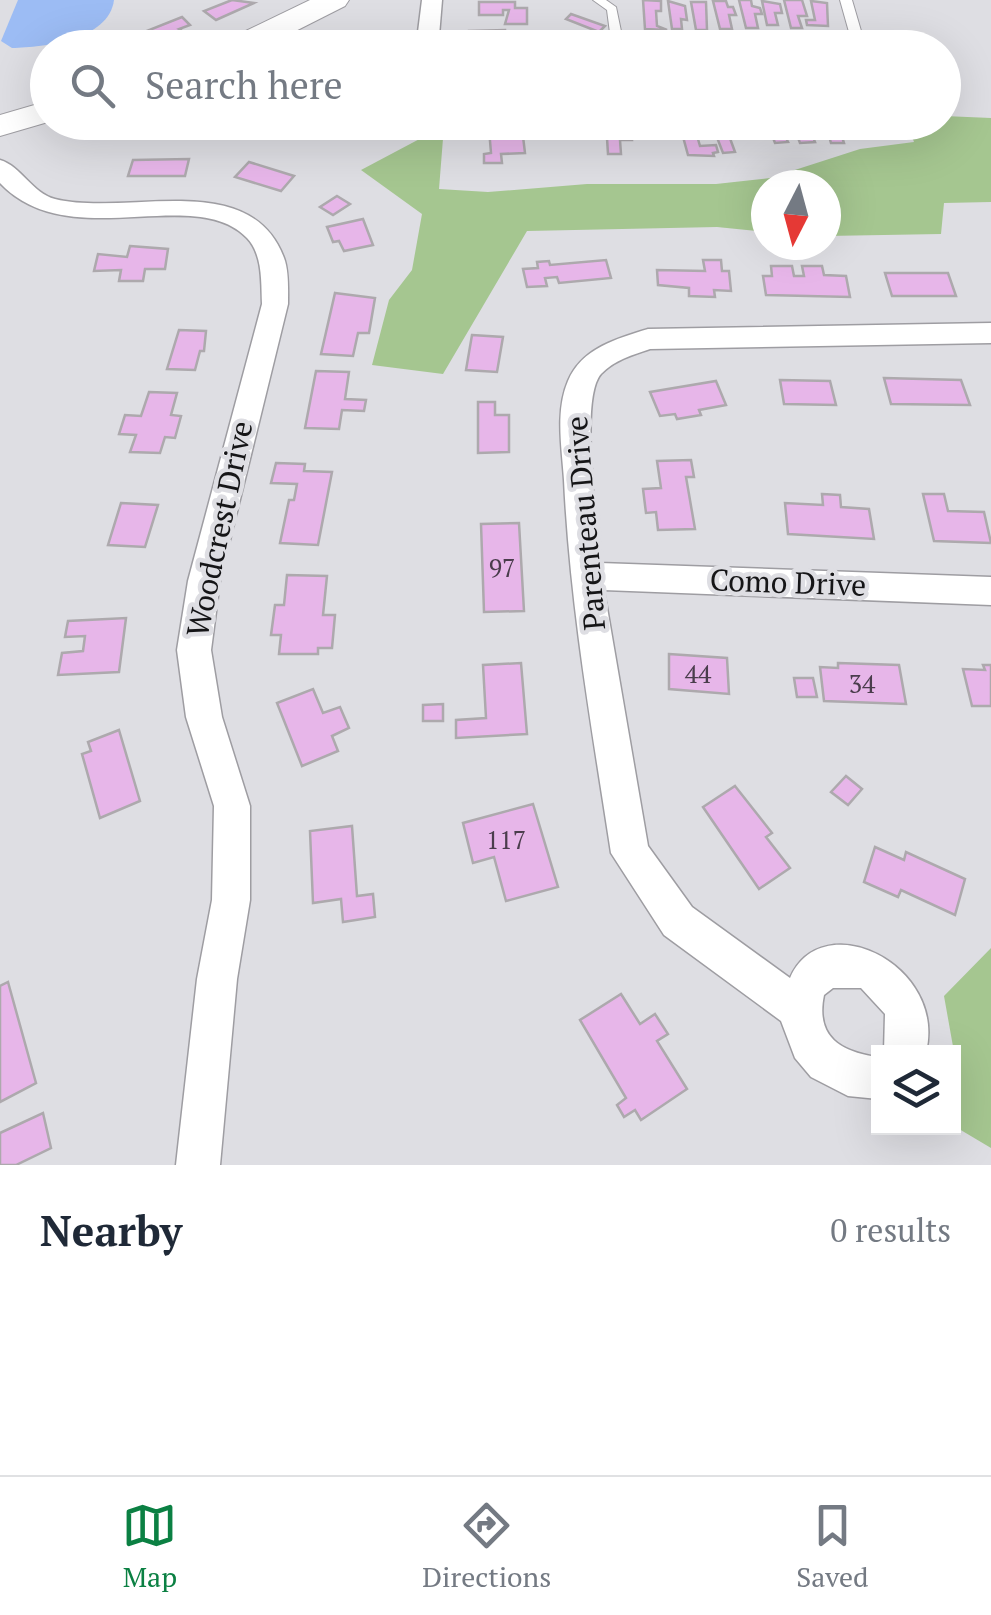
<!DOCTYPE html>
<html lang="en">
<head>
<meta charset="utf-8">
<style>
  :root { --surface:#fff; --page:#f2f2f3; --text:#1f2937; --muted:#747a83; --line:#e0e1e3; --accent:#0b8043 }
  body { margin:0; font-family:"PT Serif",serif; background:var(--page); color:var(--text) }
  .controls { position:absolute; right:30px; bottom:30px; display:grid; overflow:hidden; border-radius:0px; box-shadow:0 10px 40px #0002 }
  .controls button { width:90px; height:90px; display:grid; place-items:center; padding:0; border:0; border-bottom:2px solid var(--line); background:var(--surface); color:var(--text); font:50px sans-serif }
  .compass { position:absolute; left:751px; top:170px; width:90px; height:90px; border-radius:50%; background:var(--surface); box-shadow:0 10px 40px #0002; rotate:186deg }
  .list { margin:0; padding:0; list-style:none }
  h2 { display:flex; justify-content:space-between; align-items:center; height:130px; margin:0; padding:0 40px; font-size:42px }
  h2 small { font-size:32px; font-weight:400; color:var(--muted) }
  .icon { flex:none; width:55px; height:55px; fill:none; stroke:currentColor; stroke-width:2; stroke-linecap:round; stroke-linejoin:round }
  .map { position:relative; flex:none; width:991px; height:1165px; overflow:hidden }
  .search { position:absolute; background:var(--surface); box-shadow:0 10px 40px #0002; left:30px; right:30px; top:30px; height:110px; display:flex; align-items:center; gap:25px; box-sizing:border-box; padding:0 35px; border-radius:55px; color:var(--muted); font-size:38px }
  .sheet { height:310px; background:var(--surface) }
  nav { display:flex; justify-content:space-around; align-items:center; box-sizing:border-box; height:140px; border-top:2px solid var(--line); background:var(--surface); font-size:28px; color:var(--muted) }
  nav a { display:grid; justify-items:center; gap:5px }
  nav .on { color:var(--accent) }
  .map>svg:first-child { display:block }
  .green { fill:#a5c690 }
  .water { fill:#9cbcf4 }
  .building { fill:#e7b6e9; stroke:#ada9ad; stroke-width:2.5 }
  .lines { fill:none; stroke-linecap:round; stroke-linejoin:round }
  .service-casing { stroke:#9e9da2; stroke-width:2 }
  .minor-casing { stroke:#9e9da2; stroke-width:3 }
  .secondary-casing { stroke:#9e9da2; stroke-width:2 }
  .service { fill:#fff; fill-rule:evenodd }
  .minor { fill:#fff; fill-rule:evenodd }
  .secondary { fill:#fff; fill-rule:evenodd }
  .labels { text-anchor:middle; stroke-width:9; stroke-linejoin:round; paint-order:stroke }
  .number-label { font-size:25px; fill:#4a3d4c }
  .street-label { font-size:30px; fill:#151517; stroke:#dedee3 }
</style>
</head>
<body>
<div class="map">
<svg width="991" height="1165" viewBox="0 0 991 1165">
  <rect width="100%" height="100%" fill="#dedee3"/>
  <g class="green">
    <polygon points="944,116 991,118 991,202 944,203 941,234 826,236 826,185 766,185 766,232 717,227 527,231 443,374 372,365 389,300 412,270 422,214 361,170 444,126 439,189 488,192 587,184 716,184 770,178 860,149 914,142 907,123 944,122"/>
    <polygon points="991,948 991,1148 954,1126 954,1052 944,996"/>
  </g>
  <path class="water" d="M 18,0 L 114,0 C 109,40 44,47 12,48 L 1,41 Z"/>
  <g class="building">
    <polygon points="232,0 254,3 216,20 204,11"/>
    <polygon points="643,0 661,1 661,11 656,11 657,26 667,30 645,29"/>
    <polygon points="739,0 751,0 752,6 760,8 762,14 755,14 758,28 746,28"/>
    <polygon points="784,0 802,0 807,16 798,16 802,28 791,28"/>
    <polygon points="668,1 685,6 687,20 681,19 682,29 672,29"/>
    <polygon points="713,1 726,1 728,7 733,7 736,15 729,15 732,29 720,29"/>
    <polygon points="762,1 780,4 782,13 775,13 778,25 767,25"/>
    <polygon points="811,1 827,3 828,26 807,25 806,20 815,20"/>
    <polygon points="479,2 515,2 515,8 527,8 527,24 505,24 509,10 503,10 503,15 479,15"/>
    <polygon points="691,2 706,2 707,30 696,30"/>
    <polygon points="571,14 605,26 599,32 566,19"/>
    <polygon points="182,17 190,25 179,29 182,31 175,36 142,48 129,38"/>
    <polygon points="505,30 505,46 469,46 469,31"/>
    <polygon points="606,122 631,128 632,140 620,140 621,154 608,154"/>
    <polygon points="679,122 693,122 700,146 716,145 718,152 713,153 714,156 688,155"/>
    <polygon points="711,122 724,122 735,152 723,153"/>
    <polygon points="767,122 779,122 782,130 790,129 793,136 785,136 788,142 775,143"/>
    <polygon points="792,122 807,122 815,142 800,143"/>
    <polygon points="825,122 845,122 838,124 844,143 831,143"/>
    <polygon points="871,122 900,124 904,135 875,135"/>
    <polygon points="522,128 525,153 501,154 502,163 484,163 484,154 491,153 489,129"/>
    <polygon points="189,159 185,176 128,176 133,160"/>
    <polygon points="249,162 294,176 281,191 235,177"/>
    <polygon points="337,196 350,204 333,215 320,207"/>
    <polygon points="363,219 373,245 344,251 339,241 333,242 327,227"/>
    <polygon points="130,246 168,249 165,269 145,269 143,281 119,281 121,270 94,271 98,254 127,257"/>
    <polygon points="606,260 611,278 559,283 557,277 545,278 547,286 527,287 523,269 538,268 537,262 549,261 550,265"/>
    <polygon points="703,260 721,260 722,271 729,271 731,291 714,290 715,297 689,296 689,288 658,285 657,270 705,271"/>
    <polygon points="771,266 792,266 794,276 804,276 802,266 822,266 824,275 846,276 850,297 766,295 763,276 772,276"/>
    <polygon points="885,273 948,273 956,296 892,296"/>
    <polygon points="335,293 375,298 369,333 358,333 353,356 321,354"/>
    <polygon points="179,330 206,331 204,351 200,351 195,370 167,369"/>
    <polygon points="472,335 503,337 497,372 466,370"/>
    <polygon points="316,371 349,372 345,399 366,400 364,411 342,410 339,429 305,428"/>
    <polygon points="884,378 961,380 970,405 891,404"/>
    <polygon points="780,380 830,381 836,405 784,404"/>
    <polygon points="716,381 726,405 699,410 701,415 677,419 675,414 660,416 650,392"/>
    <polygon points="149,392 177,393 171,415 181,416 175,438 165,437 160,453 130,452 136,435 119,434 125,415 141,416"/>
    <polygon points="478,402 495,402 495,415 509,415 509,452 478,453"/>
    <polygon points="691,460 694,477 686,477 695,529 658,530 656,512 646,513 643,489 661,488 657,461"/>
    <polygon points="276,463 305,464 304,471 332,472 318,545 280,543 289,500 294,500 297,484 271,483"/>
    <polygon points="822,494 840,495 841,507 869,509 874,539 788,534 785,503 823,505"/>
    <polygon points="923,494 944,494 948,511 984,512 991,543 934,541"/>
    <polygon points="121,503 158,505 145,547 108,545"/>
    <polygon points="519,523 524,611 484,612 481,524"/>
    <polygon points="287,575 327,576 323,615 335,615 332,648 318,648 318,654 279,654 281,635 271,635 275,605 284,605"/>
    <polygon points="126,618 119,672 58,675 62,653 83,651 85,636 65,637 68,621"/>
    <polygon points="669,654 727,658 729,694 669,689"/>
    <polygon points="521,663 527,734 456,738 456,720 486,718 483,665"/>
    <polygon points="838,663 899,665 906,704 824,701 820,667 838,668"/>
    <polygon points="983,665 991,665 991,706 972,706 963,669 985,670"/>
    <polygon points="794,678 813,678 817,697 797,697"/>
    <polygon points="313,689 323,713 340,707 349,728 332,736 338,751 302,766 277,703"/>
    <polygon points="443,704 443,721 423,721 423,705"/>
    <polygon points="119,730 140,801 100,818 82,754 91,751 88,742"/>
    <polygon points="846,776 862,789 848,805 831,792"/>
    <polygon points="735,786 772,833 766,837 790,868 759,889 703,807"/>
    <polygon points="533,804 558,887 506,901 494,857 473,863 463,823"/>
    <polygon points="352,826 357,896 373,894 375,917 343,922 341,899 313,903 310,831"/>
    <polygon points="875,847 904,860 906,852 965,879 955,915 901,890 898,897 864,882"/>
    <polygon points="8,982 36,1083 0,1102 0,986"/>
    <polygon points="621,994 640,1024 655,1014 668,1034 657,1041 687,1089 641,1120 635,1110 624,1117 617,1105 626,1098 580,1020"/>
    <polygon points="43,1113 51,1148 16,1165 0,1165 0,1133"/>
  </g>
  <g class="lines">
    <defs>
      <polygon id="service" points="593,0 606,0 616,7 622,36 849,32 840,0 852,0 866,48 854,48 851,39 623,43 624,48 612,48 607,10"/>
      <g id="minor">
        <polygon points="422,0 442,0 438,48 416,48"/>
        <path d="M 0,160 C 21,166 32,193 55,199 C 127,217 250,167 284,258 C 289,271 288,290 288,304 L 220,581 L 211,650 L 222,717 L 250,806 L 250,900 L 237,979 L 220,1165 L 176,1165 L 197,979 L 212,900 L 214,806 L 186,717 L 177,650 L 188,581 L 262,304 C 261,282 263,255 247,238 C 194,183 69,256 0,183 Z"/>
        <path d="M 991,323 L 991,343 L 650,349 C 633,355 614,360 601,374 C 579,399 598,527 600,563 L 991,577 L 991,605 L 604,590 L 648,846 L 692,907 L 790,978 C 822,904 947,965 926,1052 L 884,1052 L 885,1014 L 861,988 L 833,988 L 824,995 C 815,1038 842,1052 878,1057 L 878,1099 L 848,1096 L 811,1077 L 795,1058 L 781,1021 L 664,935 L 611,853 C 592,729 570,606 564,480 C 562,449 555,411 568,381 C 582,348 616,339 648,329 Z"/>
      </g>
      <g id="secondary">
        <polygon points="310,0 349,0 345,6 262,48 220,48 225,41"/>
        <polygon points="48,101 48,122 0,136 0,115"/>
      </g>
    </defs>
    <use href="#service" class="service-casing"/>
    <use href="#minor" class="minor-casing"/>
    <use href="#secondary" class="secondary-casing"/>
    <use href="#service" class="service"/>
    <use href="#minor" class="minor"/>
    <use href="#secondary" class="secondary"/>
  </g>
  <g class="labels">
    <g class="number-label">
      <text x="502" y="577">97</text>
      <text x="698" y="683">44</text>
      <text x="862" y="693">34</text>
      <text x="506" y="849">117</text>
    </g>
    <g class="street-label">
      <text transform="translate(586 523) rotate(-95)" y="10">Parenteau Drive</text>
      <text transform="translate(220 529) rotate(-78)" y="10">Woodcrest Drive</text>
      <text transform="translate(788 583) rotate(2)" y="10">Como Drive</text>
    </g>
  </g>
</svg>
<div class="controls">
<button><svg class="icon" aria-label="layers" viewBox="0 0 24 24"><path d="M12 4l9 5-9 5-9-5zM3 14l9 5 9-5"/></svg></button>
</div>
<svg class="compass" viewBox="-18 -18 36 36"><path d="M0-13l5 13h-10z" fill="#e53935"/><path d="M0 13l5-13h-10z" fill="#747a83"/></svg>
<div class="search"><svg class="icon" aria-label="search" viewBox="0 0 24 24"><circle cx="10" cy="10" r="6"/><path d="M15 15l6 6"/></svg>Search here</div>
</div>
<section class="sheet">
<h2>Nearby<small>0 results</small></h2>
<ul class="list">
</ul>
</section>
<nav>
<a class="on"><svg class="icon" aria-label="map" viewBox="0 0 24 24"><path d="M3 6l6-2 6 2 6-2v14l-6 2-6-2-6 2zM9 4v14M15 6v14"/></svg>Map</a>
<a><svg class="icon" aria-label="directions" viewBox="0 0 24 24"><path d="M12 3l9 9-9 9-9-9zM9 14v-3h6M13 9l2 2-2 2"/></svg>Directions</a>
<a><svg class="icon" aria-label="saved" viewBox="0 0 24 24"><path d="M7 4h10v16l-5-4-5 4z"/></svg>Saved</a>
</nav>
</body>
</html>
